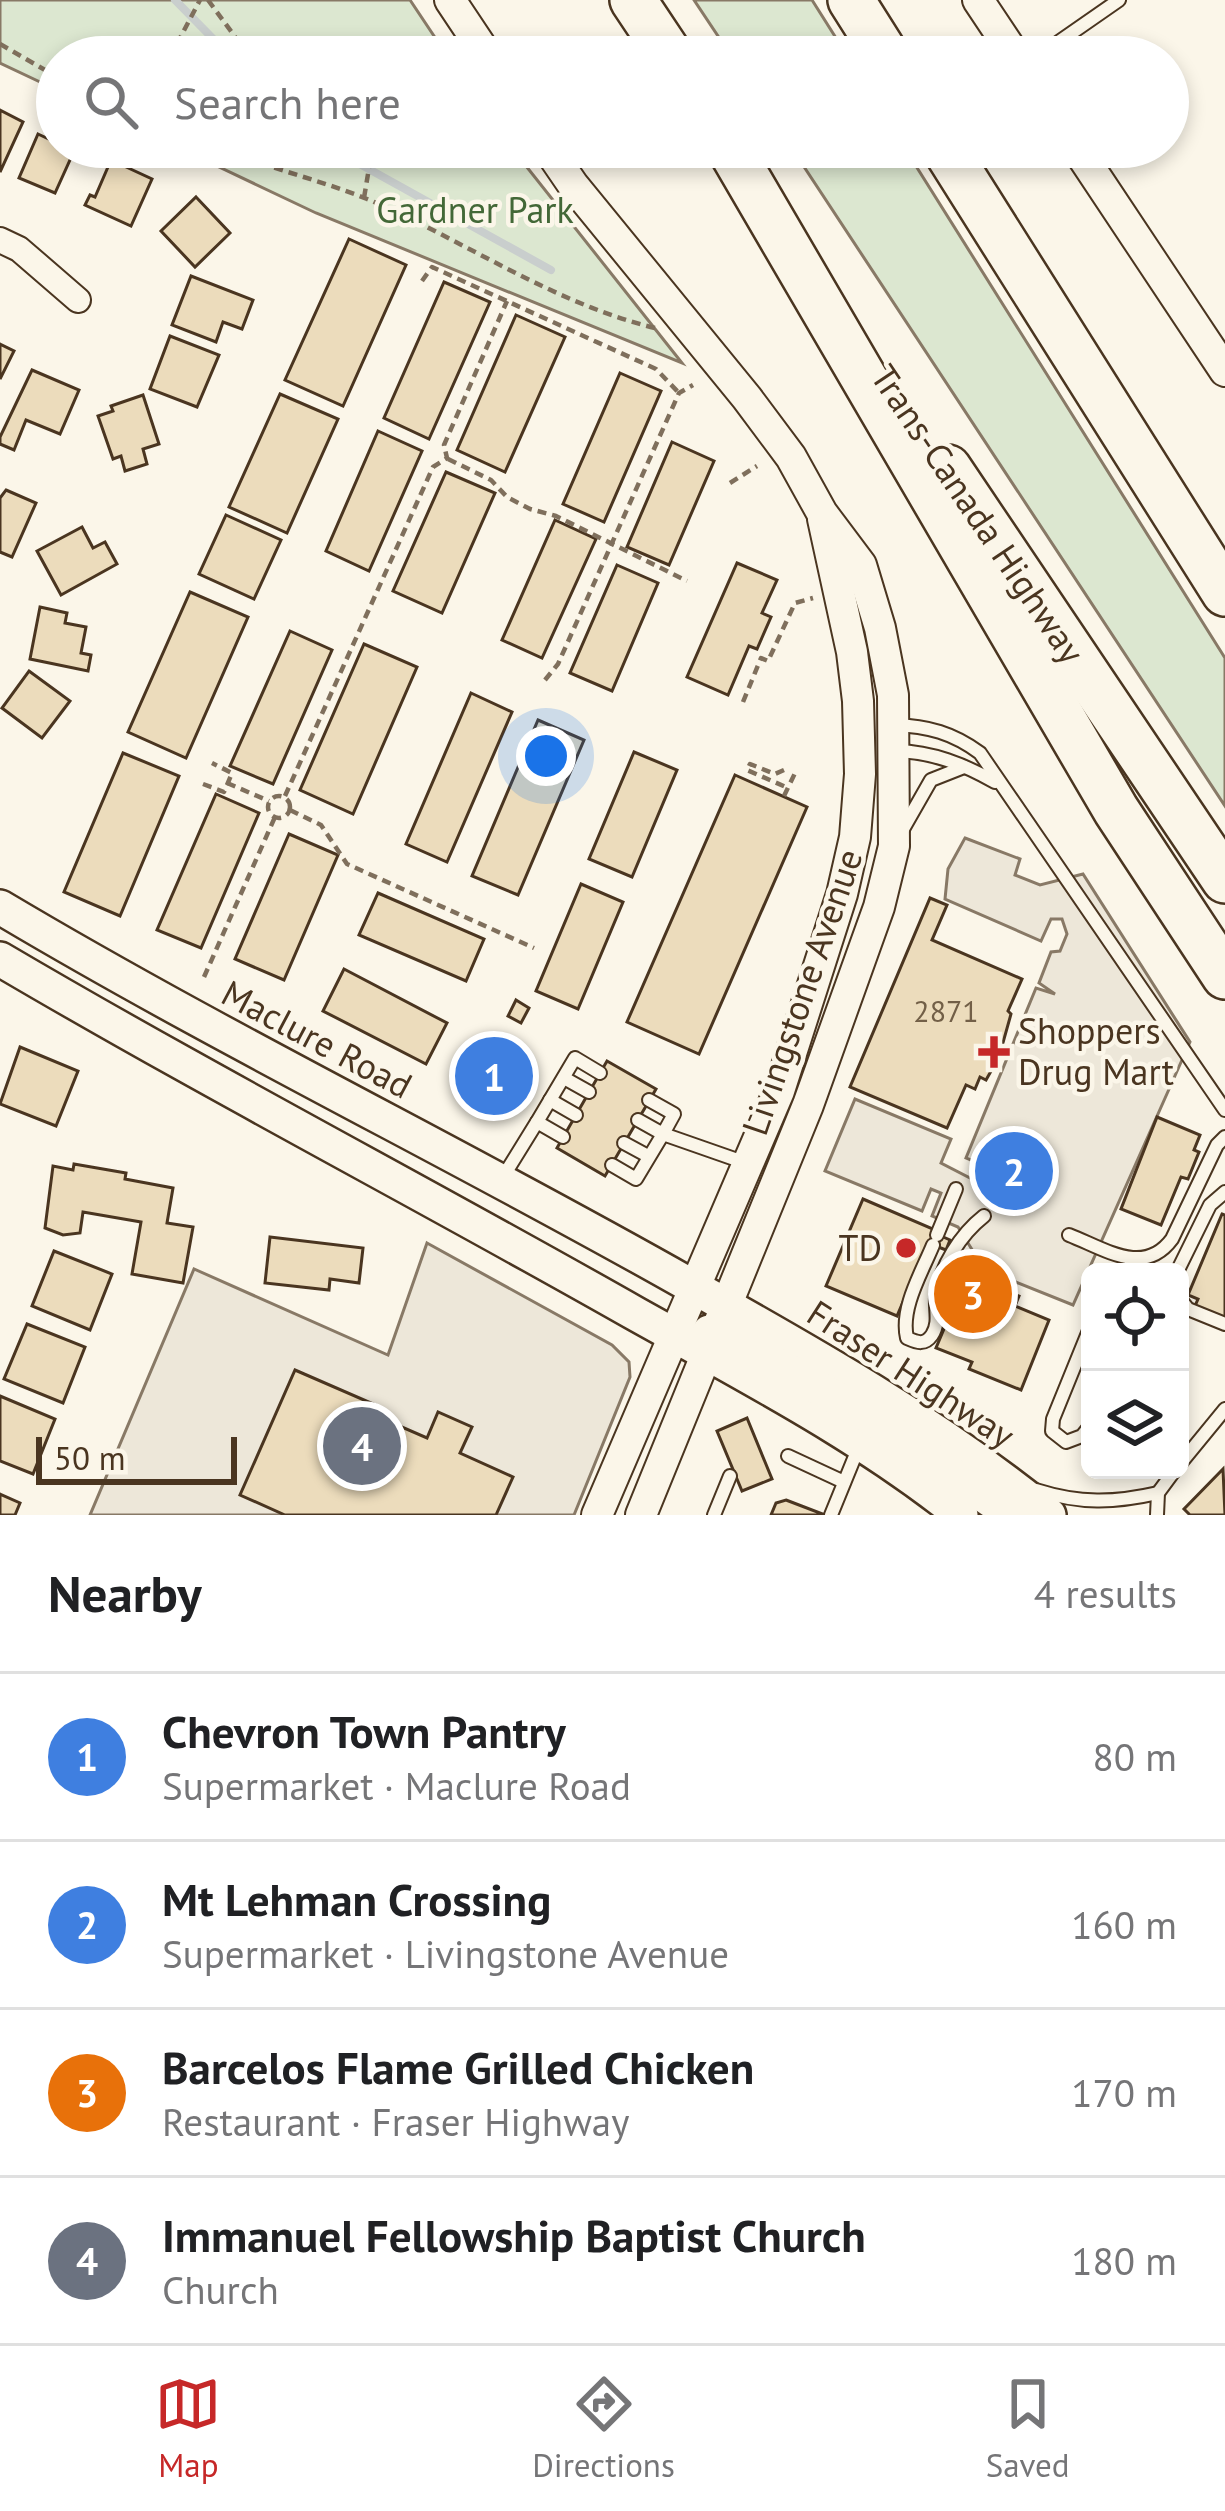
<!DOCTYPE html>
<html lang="en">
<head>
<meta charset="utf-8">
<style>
  :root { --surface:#fff; --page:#f2f2f2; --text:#202124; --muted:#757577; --line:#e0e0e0; --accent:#c62828 }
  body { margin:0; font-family:"PT Sans",sans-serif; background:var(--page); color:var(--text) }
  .controls { position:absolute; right:36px; bottom:36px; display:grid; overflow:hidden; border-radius:18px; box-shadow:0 6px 18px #0003 }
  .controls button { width:108px; height:108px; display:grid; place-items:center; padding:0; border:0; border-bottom:3px solid var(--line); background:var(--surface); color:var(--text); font:60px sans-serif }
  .scale { position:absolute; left:36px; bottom:30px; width:201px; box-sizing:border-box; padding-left:12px; border:6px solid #4a3520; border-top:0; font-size:33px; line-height:42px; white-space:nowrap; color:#4a3520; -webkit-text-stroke:9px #fbf6e9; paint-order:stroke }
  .you { position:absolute; left:546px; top:756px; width:42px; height:42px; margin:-30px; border:9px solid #fff; border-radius:50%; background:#1a73e8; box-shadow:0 0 0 18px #1a73e833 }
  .badge { display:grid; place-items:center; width:78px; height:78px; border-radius:50%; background:var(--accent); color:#fff; font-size:39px; font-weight:700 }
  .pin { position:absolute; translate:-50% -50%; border:6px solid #fff; box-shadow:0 3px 12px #0006 }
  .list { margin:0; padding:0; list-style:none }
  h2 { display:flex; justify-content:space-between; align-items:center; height:156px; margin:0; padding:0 48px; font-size:51px }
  h2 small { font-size:39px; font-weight:400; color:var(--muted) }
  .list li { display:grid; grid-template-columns:78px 1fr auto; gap:36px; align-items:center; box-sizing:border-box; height:168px; padding:0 48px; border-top:3px solid var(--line) }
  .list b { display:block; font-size:45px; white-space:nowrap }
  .list p { margin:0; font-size:39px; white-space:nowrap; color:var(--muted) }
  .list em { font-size:39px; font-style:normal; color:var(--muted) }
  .icon { flex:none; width:66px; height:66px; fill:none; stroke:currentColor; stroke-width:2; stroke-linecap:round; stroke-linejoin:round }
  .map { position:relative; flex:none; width:1225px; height:1515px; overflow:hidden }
  .search { position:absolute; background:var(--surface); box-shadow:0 6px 18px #0003; left:36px; right:36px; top:36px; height:132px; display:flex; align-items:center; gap:30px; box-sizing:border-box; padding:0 42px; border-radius:66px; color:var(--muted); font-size:45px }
  .sheet { height:828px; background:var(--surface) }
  nav { display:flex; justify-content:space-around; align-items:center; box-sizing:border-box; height:168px; border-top:3px solid var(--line); background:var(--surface); font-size:33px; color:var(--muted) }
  nav a { display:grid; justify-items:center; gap:6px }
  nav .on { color:var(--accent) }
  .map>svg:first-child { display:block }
  .green { fill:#dce7d0; stroke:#887966; stroke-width:3 }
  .parking { fill:#ede7d9; stroke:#887966; stroke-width:3 }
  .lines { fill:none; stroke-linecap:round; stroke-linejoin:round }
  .stream { stroke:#c9cecd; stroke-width:8 }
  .building { fill:#ecdcbc; stroke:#4a3520; stroke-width:3 }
  .service-casing { stroke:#4a3520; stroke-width:16 }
  .minor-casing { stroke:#4a3520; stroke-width:28 }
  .tertiary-casing { stroke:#4a3520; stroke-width:34 }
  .secondary-casing { stroke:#4a3520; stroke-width:38 }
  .motorway-casing { stroke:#4a3520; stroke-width:50 }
  .path { stroke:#7f6f5c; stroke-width:4.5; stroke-dasharray:9 6; stroke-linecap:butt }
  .service { stroke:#fbf6e9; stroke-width:12 }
  .minor { stroke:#fbf6e9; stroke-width:24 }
  .tertiary { stroke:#fbf6e9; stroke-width:30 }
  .secondary { stroke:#fbf6e9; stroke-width:33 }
  .motorway { stroke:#fbf6e9; stroke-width:45 }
  .poi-dot { fill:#c62828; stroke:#fbf6e9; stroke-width:4.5 }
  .labels { text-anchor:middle; stroke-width:9; stroke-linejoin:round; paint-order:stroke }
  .number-label { font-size:30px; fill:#725f47 }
  .park-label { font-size:36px; fill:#436837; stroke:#fbf6e9 }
  .street-label { font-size:36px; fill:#4a3520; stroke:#fbf6e9 }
  .poi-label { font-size:36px; fill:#4a3520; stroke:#fbf6e9; text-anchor:start }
</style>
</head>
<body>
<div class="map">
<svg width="1225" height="1515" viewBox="0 0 1225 1515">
  <rect width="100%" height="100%" fill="#fbf6e9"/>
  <g class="green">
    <polygon points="0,0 410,0 448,57 57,57 57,90 0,63"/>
    <polygon points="694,0 812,0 848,57 732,57"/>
    <polygon points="177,147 511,147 682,363 316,213"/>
    <polygon points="791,147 904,147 1225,658 1225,806"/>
  </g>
  <g class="parking">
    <polygon points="965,838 1020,859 1015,875 1040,885 1083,874 1190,1042 1073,1305 981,1268 984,1258 976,1256 958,1227 932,1216 941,1193 931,1189 922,1211 825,1171 855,1099 951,1139 941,1163 974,1180 983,1165 966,1158 1036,988 1055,994 1039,983 1051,952 1060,951 1067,934 1062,919 1051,919 1041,941 945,899 948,869"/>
    <polygon points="427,1243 612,1345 629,1362 630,1377 574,1515 90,1515 194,1269 388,1355"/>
  </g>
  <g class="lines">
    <g class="stream">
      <polyline points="175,0 231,57"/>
      <polyline points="329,147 551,270"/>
    </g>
  </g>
  <g class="building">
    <polygon points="0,110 23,122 0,172"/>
    <polygon points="38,134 57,143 57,147 74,151 55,193 19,178"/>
    <polygon points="111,160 152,179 131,226 85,205 90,195 95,197"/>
    <polygon points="196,197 230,233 195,267 161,231"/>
    <polygon points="349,239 406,265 343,406 285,380"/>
    <polygon points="191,276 253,300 242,329 223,322 216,342 172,325"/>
    <polygon points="444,282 490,302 429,439 384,418"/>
    <polygon points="516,315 565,337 505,472 457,450"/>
    <polygon points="170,336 219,355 197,407 150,389"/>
    <polygon points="0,344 14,351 0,379"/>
    <polygon points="32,370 79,390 60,434 26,420 14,450 0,444 0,437"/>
    <polygon points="620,373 661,391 604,522 563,504"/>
    <polygon points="280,394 338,419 287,533 229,507"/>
    <polygon points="143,395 159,444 143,449 147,464 125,471 121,456 113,459 98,416 113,411 111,406"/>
    <polygon points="378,431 422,451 369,571 326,551"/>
    <polygon points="672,442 714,461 669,565 627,547"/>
    <polygon points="446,472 495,493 442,613 393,591"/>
    <polygon points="6,490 36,503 12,557 0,552 0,498"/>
    <polygon points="226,515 281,540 254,599 199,574"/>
    <polygon points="555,520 596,539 542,658 502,640"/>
    <polygon points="82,527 93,548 105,542 117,564 61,595 37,551"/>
    <polygon points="737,563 777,580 762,613 771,617 757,649 749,646 728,695 687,677"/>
    <polygon points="617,565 658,583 612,691 570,673"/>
    <polygon points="190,592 248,617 186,758 128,732"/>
    <polygon points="40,607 67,613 65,623 86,627 81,653 91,655 88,671 30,659"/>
    <polygon points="290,631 332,650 273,784 230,766"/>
    <polygon points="364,644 417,667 353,814 300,790"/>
    <polygon points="29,671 70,701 42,738 2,708"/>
    <polygon points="471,693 512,712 447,862 406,844"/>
    <polygon points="538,720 584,740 518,895 472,876"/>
    <polygon points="634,752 677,770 632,877 589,859"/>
    <polygon points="123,753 179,776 120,916 64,892"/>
    <polygon points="735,775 807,807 699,1054 627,1022"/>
    <polygon points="216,794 259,813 201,948 157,930"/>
    <polygon points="289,834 338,855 284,980 235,959"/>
    <polygon points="581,884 623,902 578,1009 536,991"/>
    <polygon points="378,893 484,939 466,981 359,935"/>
    <polygon points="930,898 947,905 932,940 1022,979 1008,1011 1011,1014 999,1057 986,1080 980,1077 975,1089 966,1085 947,1128 850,1087"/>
    <polygon points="344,969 447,1023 426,1064 323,1011"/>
    <polygon points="516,1000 529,1008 521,1023 508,1016"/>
    <polygon points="494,1035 529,1055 493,1117 458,1096"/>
    <polygon points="20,1047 78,1071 56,1126 0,1104"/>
    <polygon points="607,1061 656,1089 605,1176 557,1148"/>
    <polygon points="1157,1117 1200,1135 1194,1150 1199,1152 1188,1179 1181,1177 1161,1225 1121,1209"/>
    <polygon points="74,1164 126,1173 125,1179 173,1188 167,1223 193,1227 183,1283 132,1274 141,1222 83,1212 80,1233 63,1235 45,1228 53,1166 73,1170"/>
    <polygon points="863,1199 933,1229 932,1232 950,1240 946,1250 928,1243 897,1316 826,1286"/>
    <polygon points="1222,1214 1225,1215 1225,1318 1195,1306 1198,1299 1188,1295"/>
    <polygon points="270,1237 363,1248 359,1283 330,1279 329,1290 265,1283"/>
    <polygon points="54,1251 112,1274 90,1330 32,1306"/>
    <polygon points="951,1269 1019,1296 1015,1306 1049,1320 1021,1390 969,1369 972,1362 936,1348 954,1305 939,1299"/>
    <polygon points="27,1324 85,1347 63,1403 4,1379"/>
    <polygon points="295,1370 378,1406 374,1415 427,1438 438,1412 472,1427 460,1453 513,1477 496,1515 285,1515 240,1495"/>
    <polygon points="0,1396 55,1419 33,1474 0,1461"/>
    <polygon points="747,1418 772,1479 742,1491 717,1431"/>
    <polygon points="1223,1469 1225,1515 1190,1515 1184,1509"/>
    <polygon points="0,1494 20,1503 15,1515 0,1515"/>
    <polygon points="786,1500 825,1515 771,1515 776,1503"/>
  </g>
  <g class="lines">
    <defs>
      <g id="service">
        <polyline points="1037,57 1119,0"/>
        <path d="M 894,725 C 928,726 953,733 980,753 L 1225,1110"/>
        <path d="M 896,751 C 933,752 963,764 995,782"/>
        <polyline points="903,829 931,780 964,767"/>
        <polyline points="564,1078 589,1092"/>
        <polyline points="550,1100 576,1115"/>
        <polyline points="638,1120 663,1134 674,1114 649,1100"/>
        <polyline points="537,1122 575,1058 600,1073"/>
        <polyline points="624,1143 648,1156"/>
        <polyline points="612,1165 636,1179 663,1134 746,1163"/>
        <polyline points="503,1177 537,1122 563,1137"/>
        <polyline points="937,1235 956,1189"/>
        <path d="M 1069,1235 C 1105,1249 1144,1277 1172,1239 L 1217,1145 L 1225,1137"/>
        <path d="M 933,1245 C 922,1272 900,1308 907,1338 C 918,1343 925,1345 932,1335 C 940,1323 935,1310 936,1297 C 940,1266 961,1234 984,1216"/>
        <polyline points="1177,1272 1210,1205 1225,1192"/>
        <polyline points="1180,1299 1188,1309 1225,1324"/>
        <polyline points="1090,1328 1053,1419 1052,1431 1066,1442 1082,1436 1090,1426"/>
        <polyline points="788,1456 844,1482"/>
        <polyline points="1180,1464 1225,1409"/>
        <path d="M 1036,1490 C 1080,1504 1114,1503 1158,1493"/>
        <polyline points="714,1515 730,1476"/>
        <polyline points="831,1515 860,1444"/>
        <polyline points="1157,1515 1158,1493 1175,1470"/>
      </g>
      <polyline id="minor" points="0,240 19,249 78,300"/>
      <g id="tertiary">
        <polyline points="450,0 488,57"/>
        <polyline points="978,0 1016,57"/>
        <polyline points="547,147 573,185 747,398 791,457 822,513 861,565 880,628 893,695 894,846 879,907 808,1105 641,1515"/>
        <polyline points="1076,147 1225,371"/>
        <polyline points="597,1515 779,1091 842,894 855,837 860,774 858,701 852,652 823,519"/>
      </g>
      <g id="secondary">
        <path d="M 0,907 C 225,1041 461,1155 688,1284 C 813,1354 937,1424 1049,1515"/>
        <path d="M 0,959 C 209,1082 425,1194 636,1314 C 747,1376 861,1435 961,1515"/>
        <polyline points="709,1332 784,1368 871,1418 1012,1515"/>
      </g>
      <g id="motorway">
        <polyline points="633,0 671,57"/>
        <polyline points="851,0 887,57"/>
        <polyline points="729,147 1116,810 1225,976"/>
        <polyline points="944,147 1225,593"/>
        <polyline points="948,468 1225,880"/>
      </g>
    </defs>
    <use href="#service" class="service-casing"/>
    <use href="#minor" class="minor-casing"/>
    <use href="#tertiary" class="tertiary-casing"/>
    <use href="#secondary" class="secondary-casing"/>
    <use href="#motorway" class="motorway-casing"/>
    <g class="path">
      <polyline points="208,0 250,57"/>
      <polyline points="0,44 57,77"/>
      <polyline points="170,57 200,0"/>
      <path d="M 218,147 C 266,168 318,179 367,199 C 464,240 552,303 655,328"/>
      <polyline points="360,147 370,162 364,198"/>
      <polyline points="422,281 432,267 656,369 679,393"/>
      <polyline points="448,459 491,480 507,497 530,509 556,516 687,581"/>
      <polyline points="730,483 757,466"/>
      <polyline points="545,680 558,664 679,393 693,385"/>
      <polyline points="743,702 761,658 768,661 795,603 813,598"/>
      <polyline points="784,770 775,774 750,764 747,770 788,788"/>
      <polyline points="227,783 269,801"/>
      <polyline points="203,784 224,792 232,773 212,763"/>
      <circle cx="279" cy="807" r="11"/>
      <polyline points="285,796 433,467 447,458 444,445 507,301"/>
      <polyline points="784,796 796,771"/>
      <polyline points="290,810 321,825 347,864 534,948"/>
      <polyline points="204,977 275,817"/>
    </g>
    <use href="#service" class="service"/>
    <use href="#minor" class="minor"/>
    <use href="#tertiary" class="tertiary"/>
    <use href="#secondary" class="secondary"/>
    <use href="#motorway" class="motorway"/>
  </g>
  <g class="poi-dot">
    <path d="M988 1034h12v12h12v12h-12v12h-12v-12h-12v-12h12z"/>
    <circle cx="906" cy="1248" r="12"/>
  </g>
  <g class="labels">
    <g class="number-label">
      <text x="946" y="1022">2871</text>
    </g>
    <g class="park-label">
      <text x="475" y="223">Gardner Park</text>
    </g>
    <g class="street-label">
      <text transform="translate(978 514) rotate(56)" y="13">Trans-Canada Highway</text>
      <text transform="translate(802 992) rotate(-71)" y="13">Livingstone Avenue</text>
      <text transform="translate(317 1039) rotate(28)" y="13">Maclure Road</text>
      <text transform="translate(911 1374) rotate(33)" y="13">Fraser Highway</text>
    </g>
    <g class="poi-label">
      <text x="1018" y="1044">Shoppers<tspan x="1018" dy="41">Drug Mart</tspan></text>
      <text x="882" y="1261" text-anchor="end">TD</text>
    </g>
  </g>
</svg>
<div class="controls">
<button><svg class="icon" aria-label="locate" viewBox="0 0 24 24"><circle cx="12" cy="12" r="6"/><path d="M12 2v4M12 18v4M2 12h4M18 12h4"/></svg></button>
<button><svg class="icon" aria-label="layers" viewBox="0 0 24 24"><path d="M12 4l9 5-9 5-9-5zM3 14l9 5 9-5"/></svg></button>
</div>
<div class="scale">50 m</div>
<div class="you"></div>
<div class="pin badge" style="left:494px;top:1076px;background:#3f7fe0">1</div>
<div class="pin badge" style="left:1014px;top:1171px;background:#3f7fe0">2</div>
<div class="pin badge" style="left:973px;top:1294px;background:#e8710a">3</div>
<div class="pin badge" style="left:362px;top:1446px;background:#6b7280">4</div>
<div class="search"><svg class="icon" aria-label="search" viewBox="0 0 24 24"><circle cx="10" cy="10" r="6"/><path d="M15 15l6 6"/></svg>Search here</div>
</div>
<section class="sheet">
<h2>Nearby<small>4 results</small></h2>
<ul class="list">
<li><span class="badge" style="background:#3f7fe0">1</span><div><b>Chevron Town Pantry</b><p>Supermarket · Maclure Road</p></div><em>80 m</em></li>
<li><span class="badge" style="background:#3f7fe0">2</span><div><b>Mt Lehman Crossing</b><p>Supermarket · Livingstone Avenue</p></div><em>160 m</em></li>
<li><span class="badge" style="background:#e8710a">3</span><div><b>Barcelos Flame Grilled Chicken</b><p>Restaurant · Fraser Highway</p></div><em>170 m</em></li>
<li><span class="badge" style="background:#6b7280">4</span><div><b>Immanuel Fellowship Baptist Church</b><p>Church</p></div><em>180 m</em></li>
</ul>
</section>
<nav>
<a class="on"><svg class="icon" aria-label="map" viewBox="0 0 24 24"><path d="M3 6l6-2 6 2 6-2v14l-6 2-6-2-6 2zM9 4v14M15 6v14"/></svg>Map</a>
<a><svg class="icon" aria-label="directions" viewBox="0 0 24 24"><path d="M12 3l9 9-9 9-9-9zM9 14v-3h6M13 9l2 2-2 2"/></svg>Directions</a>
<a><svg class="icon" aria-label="saved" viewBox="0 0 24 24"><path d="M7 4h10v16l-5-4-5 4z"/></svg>Saved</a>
</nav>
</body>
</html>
